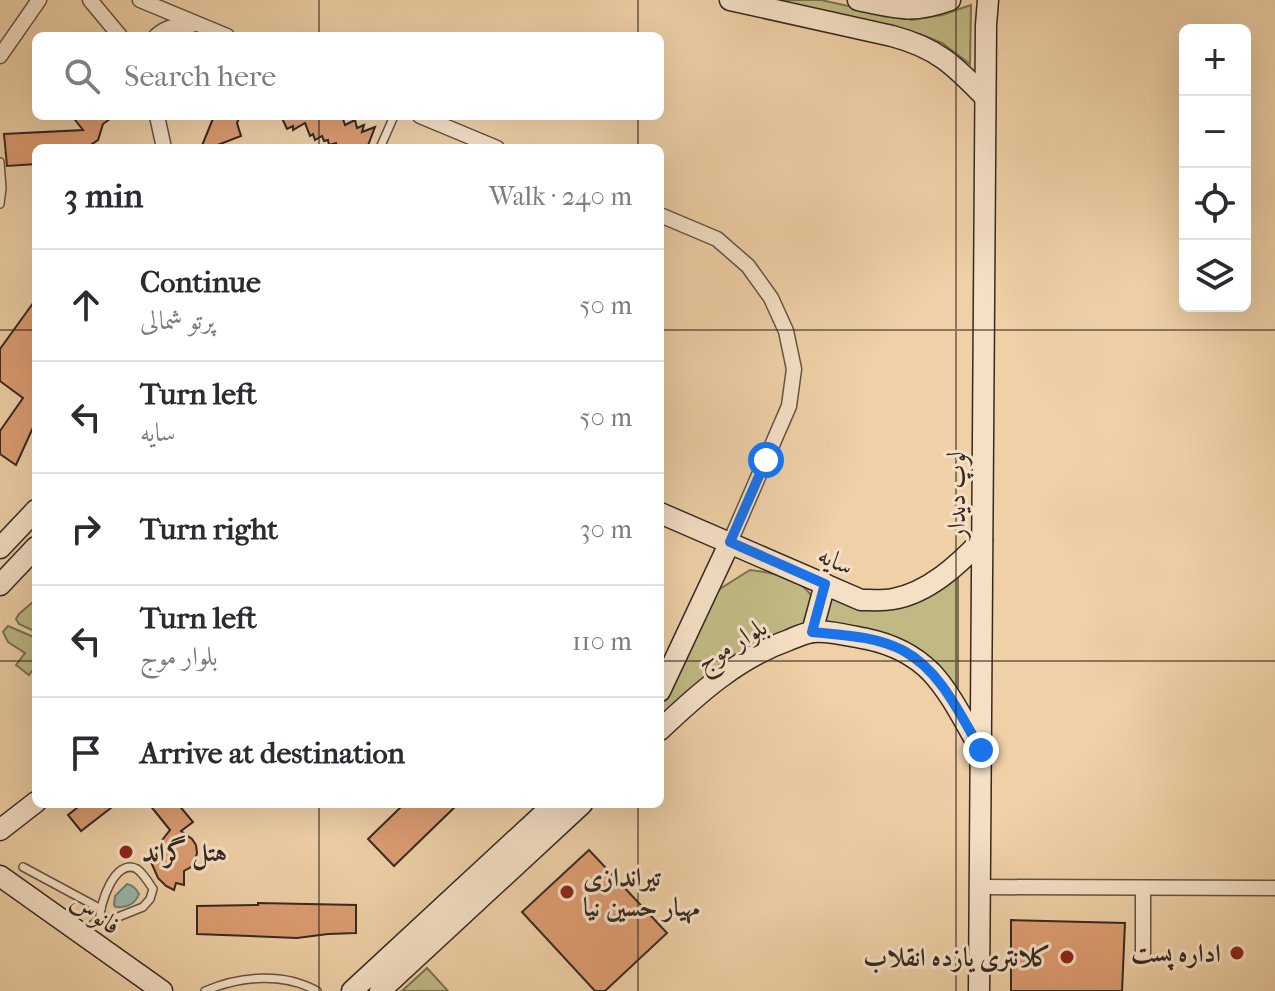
<!DOCTYPE html>
<html lang="en">
<head>
<meta charset="utf-8">
<style>
  :root { --surface:#fff; --page:#f7f7f7; --text:#2b2b33; --muted:#7c7c81; --line:#e1e1e2 }
  body { margin:0; font-family:"IM FELL French Canon",Amiri,serif; background:var(--page); color:var(--text) }
  .controls { position:absolute; right:24px; top:24px; display:grid; overflow:hidden; border-radius:12px; box-shadow:0 8px 32px #0002 }
  .controls button { width:72px; height:72px; display:grid; place-items:center; padding:0; border:0; border-bottom:2px solid var(--line); background:var(--surface); color:var(--text); font:40px sans-serif }
  .stop { position:absolute; width:24px; height:24px; margin:-18px; border:6px solid #1a73e8; border-radius:50%; background:#fff }
  .stop.end { background:#1a73e8; border-color:#fff; box-shadow:0 2px 8px #0008 }
  .list { margin:0; padding:0; list-style:none }
  h2 { display:flex; justify-content:space-between; align-items:center; height:104px; margin:0; padding:0 32px; font-size:34px }
  h2 small { font-size:26px; font-weight:400; color:var(--muted) }
  .list li { display:grid; grid-template-columns:52px 1fr auto; gap:24px; align-items:center; box-sizing:border-box; height:112px; padding:0 32px; border-top:2px solid var(--line) }
  .list b { display:block; font-size:30px; white-space:nowrap }
  .list p { margin:0; font-size:26px; white-space:nowrap; color:var(--muted) }
  .list em { font-size:26px; font-style:normal; color:var(--muted) }
  .icon { flex:none; width:44px; height:44px; fill:none; stroke:currentColor; stroke-width:2; stroke-linecap:round; stroke-linejoin:round }
  .map { position:relative; flex:none; width:1275px; height:991px; overflow:hidden }
  .search { position:absolute; background:var(--surface); box-shadow:0 8px 32px #0002; left:32px; top:32px; width:632px; height:88px; display:flex; align-items:center; gap:20px; box-sizing:border-box; padding:0 28px; border-radius:12px; color:var(--muted); font-size:30px }
  .panel { position:absolute; background:var(--surface); box-shadow:0 8px 32px #0002; left:32px; top:144px; width:632px; height:664px; border-radius:12px }
  .map>svg:first-child { display:block }
  .green { fill:#c0b983; stroke:#7b7253; stroke-width:2 }
  .water { fill:#9ab6ab; stroke:#727e75; stroke-width:2 }
  .building { fill:#de9d72; stroke:#362a23; stroke-width:2 }
  .lines { fill:none; stroke-linecap:round; stroke-linejoin:round }
  .lane-casing { stroke:#645444; stroke-width:10 }
  .street-casing { stroke:#645444; stroke-width:17 }
  .secondary-casing { stroke:#362a23; stroke-width:23 }
  .lane { stroke:#f5e0c6; stroke-width:7 }
  .street { stroke:#f5e0c6; stroke-width:14 }
  .secondary { stroke:#f5e0c6; stroke-width:20 }
  .route { stroke:#1a73e8; stroke-width:10 }
  .grid { fill:none; stroke:#362a23; stroke-width:2; stroke-opacity:0.55 }
  .poi-dot { fill:#8f2418; stroke:#f5e0c6; stroke-width:3 }
  .labels { text-anchor:middle; stroke-width:6; stroke-linejoin:round; paint-order:stroke }
  .street-label { font-size:26px; fill:#362a23; stroke:#f5e0c6 }
  .poi-label { font-size:26px; font-weight:bold; fill:#362a23; stroke:#f5e0c6; text-anchor:start }
</style>
</head>
<body>
<div class="map">
<svg width="1275" height="991" viewBox="0 0 1275 991">
  <rect width="100%" height="100%" fill="#efd0a7"/>
  <filter id="stains"><feTurbulence type="fractalNoise" baseFrequency=".0025" numOctaves="4"/><feColorMatrix values="0 0 0 0 .2 0 0 0 0 .09 0 0 0 0 .02 0 0 0 .5 -.17"/></filter>
  <radialGradient id="worn" r=".72"><stop offset=".6" stop-color="#630" stop-opacity="0"/><stop offset="1" stop-color="#630" stop-opacity=".3"/></radialGradient>
  <g class="green">
    <polygon points="767,0 821,0 912,20 942,15 971,5 970,64 942,43 920,34"/>
    <path d="M 750,570 C 775,573 803,577 815,602 L 807,623 L 660,725 L 660,707 L 674,682 L 715,592 Z"/>
    <polygon points="958,574 958,700 941,675 818,629 825,595 859,605"/>
    <polygon points="34,601 36,602 36,632 19,624 16,619 19,614"/>
    <polygon points="8,626 36,638 36,669 34,668 29,675 16,665 25,653 8,642 3,632"/>
    <polygon points="427,968 448,991 402,991"/>
  </g>
  <path class="water" d="M 127,884 C 133,885 136,888 139,894 C 135,904 127,908 116,907 L 114,905 L 115,896 Z"/>
  <g class="building">
    <polygon points="72,116 114,116 103,124 98,140 86,148 36,148 36,164 7,166 4,134 83,130"/>
    <polygon points="214,116 240,116 237,123 241,136 210,148 201,148"/>
    <polygon points="281,116 342,116 345,125 355,120 357,128 364,125 362,132 375,127 367,148 337,148 336,143 329,145 328,140 324,141 322,136 315,140 313,134 310,136 305,123 293,130 293,126 287,129"/>
    <polygon points="36,299 36,421 16,465 0,454 0,431 23,398 0,381 0,349"/>
    <polygon points="82,804 116,804 81,831 68,815"/>
    <polygon points="149,804 178,804 193,822 181,831 192,839 196,845 197,853 195,860 191,867 184,871 184,885 176,883 174,890 166,886 158,878 151,862 159,861 157,851 159,844 170,830"/>
    <polygon points="404,804 458,804 394,866 368,839"/>
    <polygon points="589,850 667,933 605,991 595,991 522,912"/>
    <polygon points="258,903 356,905 356,933 328,934 297,938 197,934 197,906 258,905"/>
    <polygon points="1011,920 1125,923 1122,991 1011,991"/>
  </g>
  <g class="lines">
    <defs>
      <g id="lane">
        <polyline points="380,148 394,116"/>
        <polyline points="0,162 2,188 0,204"/>
        <polyline points="23,867 101,909"/>
        <path d="M 82,933 L 100,919 L 118,917 L 143,907 L 150,899 L 153,889 C 149,883 143,873 137,869 C 115,857 99,905 100,919"/>
        <path d="M 205,991 C 240,976 283,972 317,991"/>
      </g>
      <g id="street">
        <polyline points="90,0 120,36"/>
        <polyline points="140,0 227,36"/>
        <path d="M 156,36 C 167,26 178,25 192,25"/>
        <polyline points="0,56 39,0"/>
        <polyline points="157,116 164,148"/>
        <polyline points="420,116 497,148"/>
        <polyline points="660,215 717,239 748,266 771,298 786,331 794,369 789,406 730,542"/>
        <polyline points="980,887 1275,888"/>
        <polyline points="1143,953 1143,888"/>
      </g>
      <g id="secondary">
        <path d="M 730,0 L 892,36 C 937,48 954,65 985,97"/>
        <path d="M 858,0 C 895,8 912,14 950,0"/>
        <path d="M 660,513 L 861,600 C 871,600 883,601 893,599 C 928,593 958,565 982,540"/>
        <polyline points="0,548 36,510"/>
        <polyline points="0,585 36,547"/>
        <polyline points="812,632 825,584"/>
        <polyline points="660,691 730,542"/>
        <path d="M 660,730 C 699,693 738,658 789,640 C 796,637 805,633 812,632 C 828,630 851,636 867,639 C 891,644 914,655 931,672 C 951,693 966,725 981,750"/>
        <polyline points="0,830 36,802"/>
        <polyline points="0,876 162,991"/>
        <polyline points="352,991 554,804"/>
        <polyline points="380,991 582,804"/>
        <polyline points="979,991 986,25 988,0"/>
      </g>
    </defs>
    <use href="#lane" class="lane-casing"/>
    <use href="#street" class="street-casing"/>
    <use href="#secondary" class="secondary-casing"/>
    <use href="#lane" class="lane"/>
    <use href="#street" class="street"/>
    <use href="#secondary" class="secondary"/>
  </g>
  <g class="lines">
    <path class="route" d="M 766,460 L 730,542 L 825,584 L 812,632 C 842,635 876,636 904,651 C 941,671 960,715 981,750"/>
  </g>
  <path class="grid" d="M 319,0 L 319,36M 638,0 L 638,36M 956,0 L 956,991M 319,116 L 319,148M 638,116 L 638,148M 0,330 L 36,330M 660,330 L 1275,330M 0,661 L 36,661M 660,661 L 1275,661M 319,804 L 319,991M 638,804 L 638,991"/>
  <g class="poi-dot">
    <circle cx="126" cy="852" r="8"/>
    <circle cx="567" cy="892" r="8"/>
    <circle cx="1237" cy="953" r="8"/>
    <circle cx="1067" cy="957" r="8"/>
  </g>
  <g class="labels">
    <g class="street-label">
      <text transform="translate(956 495) rotate(-90)" y="9">لوپ دیدار</text>
      <text transform="translate(836 560) rotate(24)" y="9">سایه</text>
      <text transform="translate(731 644) rotate(-31)" y="9">بلوار موج</text>
      <text transform="translate(96 913) rotate(35)" y="9">فانوس</text>
    </g>
    <g class="poi-label">
      <text x="142" y="861">هتل گراند</text>
      <text x="583" y="886">تیراندازی<tspan x="583" dy="30">مهیار حسین نیا</tspan></text>
      <text x="1221" y="962" text-anchor="end">اداره پست</text>
      <text x="1051" y="966" text-anchor="end">کلانتری یازده انقلاب</text>
    </g>
  </g>
  <rect width="100%" height="100%" filter="url(#stains)"/>
  <rect width="100%" height="100%" fill="url(#worn)"/>
</svg>
<div class="controls">
<button>+</button>
<button>−</button>
<button><svg class="icon" aria-label="locate" viewBox="0 0 24 24"><circle cx="12" cy="12" r="6"/><path d="M12 2v4M12 18v4M2 12h4M18 12h4"/></svg></button>
<button><svg class="icon" aria-label="layers" viewBox="0 0 24 24"><path d="M12 4l9 5-9 5-9-5zM3 14l9 5 9-5"/></svg></button>
</div>
<div class="stop" style="left:766px;top:460px"></div>
<div class="stop end" style="left:981px;top:750px"></div>
<div class="search"><svg class="icon" aria-label="search" viewBox="0 0 24 24"><circle cx="10" cy="10" r="6"/><path d="M15 15l6 6"/></svg>Search here</div>
<section class="panel">
<h2>3 min<small>Walk · 240 m</small></h2>
<ul class="list">
<li><svg class="icon" aria-label="ahead" viewBox="0 0 24 24"><path d="M12 20V5M6 11l6-6 6 6"/></svg><div><b>Continue</b><p>پرتو شمالی</p></div><em>50 m</em></li>
<li><svg class="icon" aria-label="left" viewBox="0 0 24 24"><path d="M17 20v-9H6M10 6l-5 5 5 5"/></svg><div><b>Turn left</b><p>سایه</p></div><em>50 m</em></li>
<li><svg class="icon" aria-label="right" viewBox="0 0 24 24"><path d="M7 20v-9h11M14 6l5 5-5 5"/></svg><div><b>Turn right</b></div><em>30 m</em></li>
<li><svg class="icon" aria-label="left" viewBox="0 0 24 24"><path d="M17 20v-9H6M10 6l-5 5 5 5"/></svg><div><b>Turn left</b><p>بلوار موج</p></div><em>110 m</em></li>
<li><svg class="icon" aria-label="arrive" viewBox="0 0 24 24"><path d="M6 21V4h12l-3 4 3 4H6"/></svg><div><b>Arrive at destination</b></div></li>
</ul>
</section>
</div>
</body>
</html>
